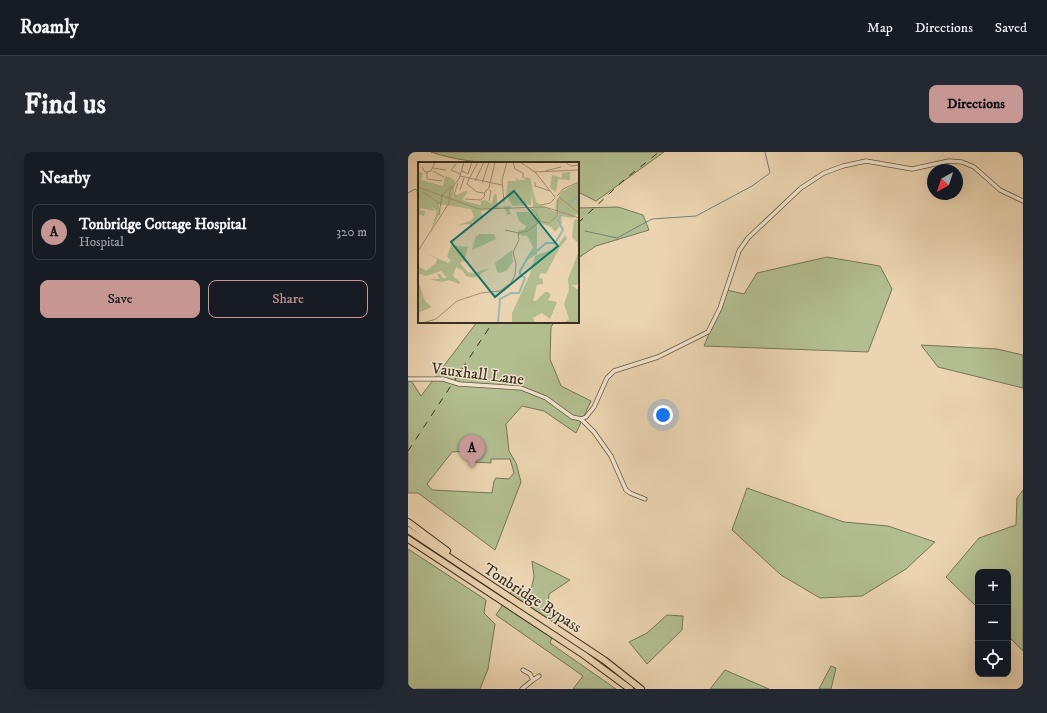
<!DOCTYPE html>
<html lang="en">
<head>
<meta charset="utf-8">
<style>
  :root { --surface:#171b24; --page:#242831; --text:#f1f3f6; --muted:#9ea1a6; --line:#363941; --accent:#c59692 }
  body { margin:0; font-family:"IM FELL DW Pica",serif; background:var(--page); color:var(--text) }
  .controls { position:absolute; right:12px; bottom:12px; display:grid; overflow:hidden; border-radius:8px; box-shadow:0 4px 16px #0002 }
  .controls button { width:36px; height:36px; display:grid; place-items:center; padding:0; border:0; border-bottom:1px solid var(--line); background:var(--surface); color:var(--text); font:20px sans-serif }
  .compass { position:absolute; left:519px; top:12px; width:36px; height:36px; border-radius:50%; background:var(--surface); box-shadow:0 4px 16px #0002; rotate:219deg }
  .you { position:absolute; left:255px; top:263px; width:14px; height:14px; margin:-10px; border:3px solid #fff; border-radius:50%; background:#1a73e8; box-shadow:0 0 0 6px #1a73e833 }
  .badge { display:grid; place-items:center; width:26px; height:26px; border-radius:50%; background:var(--accent); color:#111; font-size:13px; font-weight:700 }
  .pin { position:absolute; translate:-50% -33px; filter:drop-shadow(0 1px 2px #0008) }
  .pin::after { content:''; position:absolute; top:21px; width:14px; height:12px; background:inherit; clip-path:polygon(0 0,100% 0,50% 100%) }
  .list { margin:0; padding:0; list-style:none }
  h2 { display:flex; justify-content:space-between; align-items:center; height:52px; margin:0; padding:0 16px; font-size:17px }
  h2 small { font-size:13px; font-weight:400; color:var(--muted) }
  .list li { display:grid; grid-template-columns:26px 1fr auto; gap:12px; align-items:center; box-sizing:border-box; height:56px; margin:0 8px 8px; padding:0 8px; border:1px solid var(--line); border-radius:8px }
  .list b { display:block; font-size:15px; white-space:nowrap }
  .list p { margin:0; font-size:13px; white-space:nowrap; color:var(--muted) }
  .list em { font-size:13px; font-style:normal; color:var(--muted) }
  .actions { display:flex; gap:8px; padding:12px 16px }
  .actions a { flex:1; padding:9px 0; border:1px solid var(--accent); border-radius:8px; text-align:center; font-size:14px; color:var(--accent) }
  .actions .main { background:var(--accent); color:#111 }
  .icon { flex:none; width:22px; height:22px; fill:none; stroke:currentColor; stroke-width:2; stroke-linecap:round; stroke-linejoin:round }
  .map { position:relative; flex:none; width:615px; height:537px; overflow:hidden; border-radius:8px }
  header { display:flex; align-items:center; gap:24px; box-sizing:border-box; height:56px; padding:0 20px; background:var(--surface); border-bottom:1px solid var(--line) }
  header strong { font-size:19px }
  nav { display:flex; gap:22px; margin-inline-start:auto; font-size:14px }
  .intro { display:flex; align-items:center; justify-content:space-between; box-sizing:border-box; height:96px; padding:0 24px }
  h1 { margin:0; font-size:28px }
  .button { padding:10px 18px; border-radius:8px; background:var(--accent); color:#111; font-size:14px; font-weight:700 }
  main { display:flex; gap:24px; padding:0 24px }
  aside { flex:1; background:var(--surface); border-radius:8px; box-shadow:0 4px 16px #0002 }
  .map>svg:first-child { display:block }
  .green { fill:#b2be90; stroke:#767658; fill-rule:evenodd }
  .lines { fill:none; stroke-linecap:round; stroke-linejoin:round }
  .stream { stroke:#738176; stroke-width:1 }
  .minor-casing { stroke:#675844; stroke-width:5 }
  .trunk-casing { stroke:#3b2f1f; stroke-width:8 }
  .minor { stroke:#f2e3cc; stroke-width:3.5 }
  .trunk { stroke:#ebd4b1; stroke-width:6 }
  .rail { stroke:#3b2f1f; stroke-width:1; stroke-dasharray:7 7; stroke-linecap:butt }
  .minor-bridge-casing { stroke:#675844; stroke-width:5; stroke-linecap:butt }
  .minor-bridge { stroke:#f2e3cc; stroke-width:3.5 }
  .labels { text-anchor:middle; stroke-width:3; stroke-linejoin:round; paint-order:stroke }
  .street-label { font-size:16px; fill:#3b2f1f; stroke:#f2e3cc }
  .inset-river { fill:none; stroke:#98b8b0; stroke-width:2 }
  .inset-road { fill:none; stroke:#a59277; stroke-width:1 }
  .view { fill:#0f766e; fill-opacity:0.15; stroke:#0f766e; stroke-width:2 }
  .inset-edge { fill:none; stroke:#3b2f1f; stroke-width:2 }
</style>
</head>
<body>
<header>
<strong>Roamly</strong>
<nav><a>Map</a><a>Directions</a><a>Saved</a></nav>
</header>
<div class="intro"><h1>Find us</h1><a class="button">Directions</a></div>
<main>
<aside>
<h2>Nearby<small></small></h2>
<ul class="list">
<li><span class="badge">A</span><div><b>Tonbridge Cottage Hospital</b><p>Hospital</p></div><em>320 m</em></li>
</ul>
<div class="actions"><a class="main">Save</a><a>Share</a></div>
</aside>
<div class="map">
<svg width="615" height="537" viewBox="0 0 615 537">
  <rect width="100%" height="100%" fill="#ebd4b1"/>
  <filter id="stains"><feTurbulence type="fractalNoise" baseFrequency=".005" numOctaves="4"/><feColorMatrix values="0 0 0 0 .2 0 0 0 0 .09 0 0 0 0 .02 0 0 0 .5 -.17"/></filter>
  <radialGradient id="worn" r=".72"><stop offset=".6" stop-color="#630" stop-opacity="0"/><stop offset="1" stop-color="#630" stop-opacity=".3"/></radialGradient>
  <g class="green">
    <path d="M 23,0 L 256,0 L 188,49 L 170,40 L 170,11 C 121,11 70,16 23,0 Z"/>
    <polygon points="210,55 235,63 241,78 188,94 170,106 170,56"/>
    <polygon points="419,105 472,114 484,137 460,200 296,194 319,138 336,142 349,121"/>
    <path d="M 69,170 L 146,170 L 143,175 L 142,207 L 153,234 L 183,249 L 168,281 L 136,259 L 114,254 L 98,272 L 101,299 L 108,311 L 113,330 L 87,398 L 10,341 L 0,341 L 0,224 L 13,244 ZM 62,299 L 63,308 L 66,310 L 83,311 L 83,307 L 102,307 L 106,321 L 101,327 L 88,326 L 86,329 L 84,341 L 24,338 L 19,332 L 44,300 Z"/>
    <polygon points="513,193 589,197 615,203 615,236 530,215"/>
    <polygon points="339,336 436,370 480,374 527,390 498,417 454,444 412,446 373,423 324,378"/>
    <polygon points="615,338 615,499 600,484 600,420 570,420 570,456 538,425 571,386 608,373 609,346"/>
    <polygon points="0,397 78,448 76,461 87,472 80,517 72,537 0,537"/>
    <polygon points="124,409 162,428 141,442 140,455 151,465 142,491 208,537 165,537 175,524 88,463 107,434 122,442 126,425"/>
    <polygon points="259,463 275,464 274,478 239,512 221,490 239,481"/>
    <polygon points="423,514 428,516 423,537 411,537"/>
    <polygon points="317,518 361,537 302,537"/>
  </g>
  <g class="lines">
    <g class="stream">
      <polyline points="0,41 7,37 11,40"/>
      <polyline points="177,79 209,86 244,67 288,64 344,34 362,21 357,0"/>
    </g>
    <defs>
      <g id="minor">
        <polyline points="0,227 35,227"/>
        <polyline points="51,232 113,236 138,246 164,265 173,267 178,265 186,255 199,226 206,219 250,205 300,180 312,156 331,99 340,86 393,36 416,21 435,14 458,9 504,17 541,9 554,10 566,15 592,38 615,49"/>
        <polyline points="173,267 186,280 203,304 218,338 222,341 237,347"/>
        <polyline points="125,528 131,524"/>
        <polyline points="114,537 125,528 122,522 115,518"/>
      </g>
      <g id="trunk">
        <polyline points="0,370 39,399"/>
        <polyline points="0,378 196,508 233,537"/>
        <polyline points="0,387 176,503 222,537"/>
      </g>
    </defs>
    <use href="#minor" class="minor-casing"/>
    <use href="#trunk" class="trunk-casing"/>
    <use href="#minor" class="minor"/>
    <use href="#trunk" class="trunk"/>
    <g class="rail">
      <polyline points="170,71 217,27 251,0"/>
      <polyline points="0,299 85,170"/>
    </g>
    <defs>
      <polyline id="minor-bridge" points="35,227 51,232"/>
    </defs>
    <use href="#minor-bridge" class="minor-bridge-casing"/>
    <use href="#minor-bridge" class="minor-bridge"/>
  </g>
  <g class="labels">
    <g class="street-label">
      <text transform="translate(70 221) rotate(7)" y="6">Vauxhall Lane</text>
      <text transform="translate(125 445) rotate(33)" y="6">Tonbridge Bypass</text>
    </g>
  </g>
  <g transform="translate(10 10)">
    <rect width="161" height="161" fill="#ebd4b1"/>
    <path d="M 0,10 L 5,11 L 3,18 L 25,24 L 27,14 L 33,16 L 37,19 L 35,35 L 47,29 L 50,30 L 44,38 L 54,41 L 63,43 L 63,39 L 67,38 L 74,42 L 76,32 L 79,33 L 79,45 L 93,44 L 91,49 L 94,52 L 88,53 L 89,50 L 85,45 L 63,49 L 65,57 L 54,60 L 54,66 L 52,62 L 40,63 L 52,59 L 56,55 L 53,47 L 21,42 L 21,52 L 12,71 L 19,49 L 12,43 L 17,49 L 3,46 L 1,48 L 7,49 L 6,54 L 0,52 ZM 152,10 L 152,18 L 140,17 L 138,30 L 132,26 L 134,13 L 144,16 L 144,11 ZM 106,15 L 112,16 L 118,40 L 137,50 L 138,40 L 143,30 L 161,20 L 161,51 L 154,56 L 143,54 L 144,61 L 137,70 L 133,65 L 119,60 L 119,92 L 111,97 L 109,96 L 115,85 L 109,74 L 101,73 L 100,69 L 107,67 L 108,64 L 101,59 L 98,50 L 111,50 L 115,46 L 114,30 L 113,43 L 95,44 L 88,33 L 90,19 L 98,19 L 98,16 L 101,18 L 107,18 ZM 159,57 L 161,59 L 161,82 L 154,75 L 156,58 ZM 61,72 L 76,72 L 78,77 L 54,88 L 57,76 ZM 147,73 L 149,77 L 142,85 L 128,112 L 122,111 L 121,116 L 125,117 L 125,122 L 119,123 L 115,139 L 118,139 L 127,130 L 130,130 L 133,133 L 130,138 L 139,140 L 132,157 L 124,151 L 115,156 L 117,161 L 94,161 L 94,151 L 112,112 L 117,94 L 138,86 ZM 33,83 L 50,85 L 47,96 L 49,101 L 45,99 L 42,101 L 50,110 L 56,111 L 72,106 L 56,116 L 48,114 L 45,109 L 38,105 L 35,114 L 42,120 L 41,122 L 31,118 L 23,120 L 11,117 L 22,117 L 19,112 L 22,112 L 25,116 L 29,116 L 23,109 L 8,114 L 0,111 L 0,104 L 8,109 L 18,101 L 19,97 L 8,91 L 30,101 L 33,98 L 29,95 ZM 94,88 L 95,100 L 89,108 L 83,111 L 79,110 L 77,101 ZM 161,89 L 161,117 L 159,123 L 153,123 L 161,128 L 161,161 L 146,161 L 151,157 L 146,142 L 151,128 L 150,117 ZM 0,118 L 7,139 L 14,145 L 0,151 Z" fill="#b2be90"/>
    <path class="inset-river" d="M 151,42 L 161,33M 119,89 L 128,81 L 137,81 L 145,68 L 140,58 L 143,53M 80,161 L 82,137 L 93,131 L 101,131 L 107,116 L 102,112 L 102,109 L 112,92 L 116,90"/>
    <path class="inset-road" d="M 95,0 L 97,7 L 105,11 L 105,16M 102,0 L 117,10 L 137,35M 148,1 L 153,4 L 161,3M 38,2 L 33,8 L 42,12M 4,5 L 7,10 L 13,9 L 17,0M 15,6 L 28,8M 15,9 L 26,15M 44,9 L 50,12 L 54,0M 127,9 L 143,5M 9,10 L 9,17 L 24,19M 117,10 L 161,8M 42,14 L 84,23M 51,17 L 49,22 L 59,30 L 66,31 L 71,26 L 77,0M 51,17 L 60,0M 57,19 L 66,0M 117,20 L 117,24 L 132,29M 64,21 L 71,0M 0,25 L 61,47 L 127,45 L 161,56M 42,28 L 46,16M 71,28 L 73,29 L 71,39M 5,30 L 24,43M 39,34 L 36,33 L 40,21M 139,34 L 145,27 L 161,20M 141,35 L 161,51M 47,37 L 63,38 L 67,34 L 66,31M 86,40 L 84,18 L 89,0M 123,43 L 132,41 L 137,36M 112,46 L 117,49 L 122,59 L 131,61 L 139,54 L 140,37M 21,53 L 24,33 L 34,24M 87,68 L 101,71M 0,89 L 31,41 L 32,28 L 41,17 L 46,0M 4,161 L 18,157 L 39,139 L 63,131 L 82,129 L 93,121 L 97,113 L 98,102 L 95,90 L 101,78 L 100,71 L 110,69 L 122,59"/>
    <path class="view" d="M 96,29 L 140,84 L 77,135 L 33,80 Z"/>
    <rect width="161" height="161" class="inset-edge"/>
  </g>
  <rect width="100%" height="100%" filter="url(#stains)"/>
  <rect width="100%" height="100%" fill="url(#worn)"/>
</svg>
<div class="controls">
<button>+</button>
<button>−</button>
<button><svg class="icon" aria-label="locate" viewBox="0 0 24 24"><circle cx="12" cy="12" r="6"/><path d="M12 2v4M12 18v4M2 12h4M18 12h4"/></svg></button>
</div>
<svg class="compass" viewBox="-18 -18 36 36"><path d="M0-13l5 13h-10z" fill="#e53935"/><path d="M0 13l5-13h-10z" fill="#9ea1a6"/></svg>
<div class="you"></div>
<div class="pin badge" style="left:64px;top:316px">A</div>
</div>
</main>
</body>
</html>
